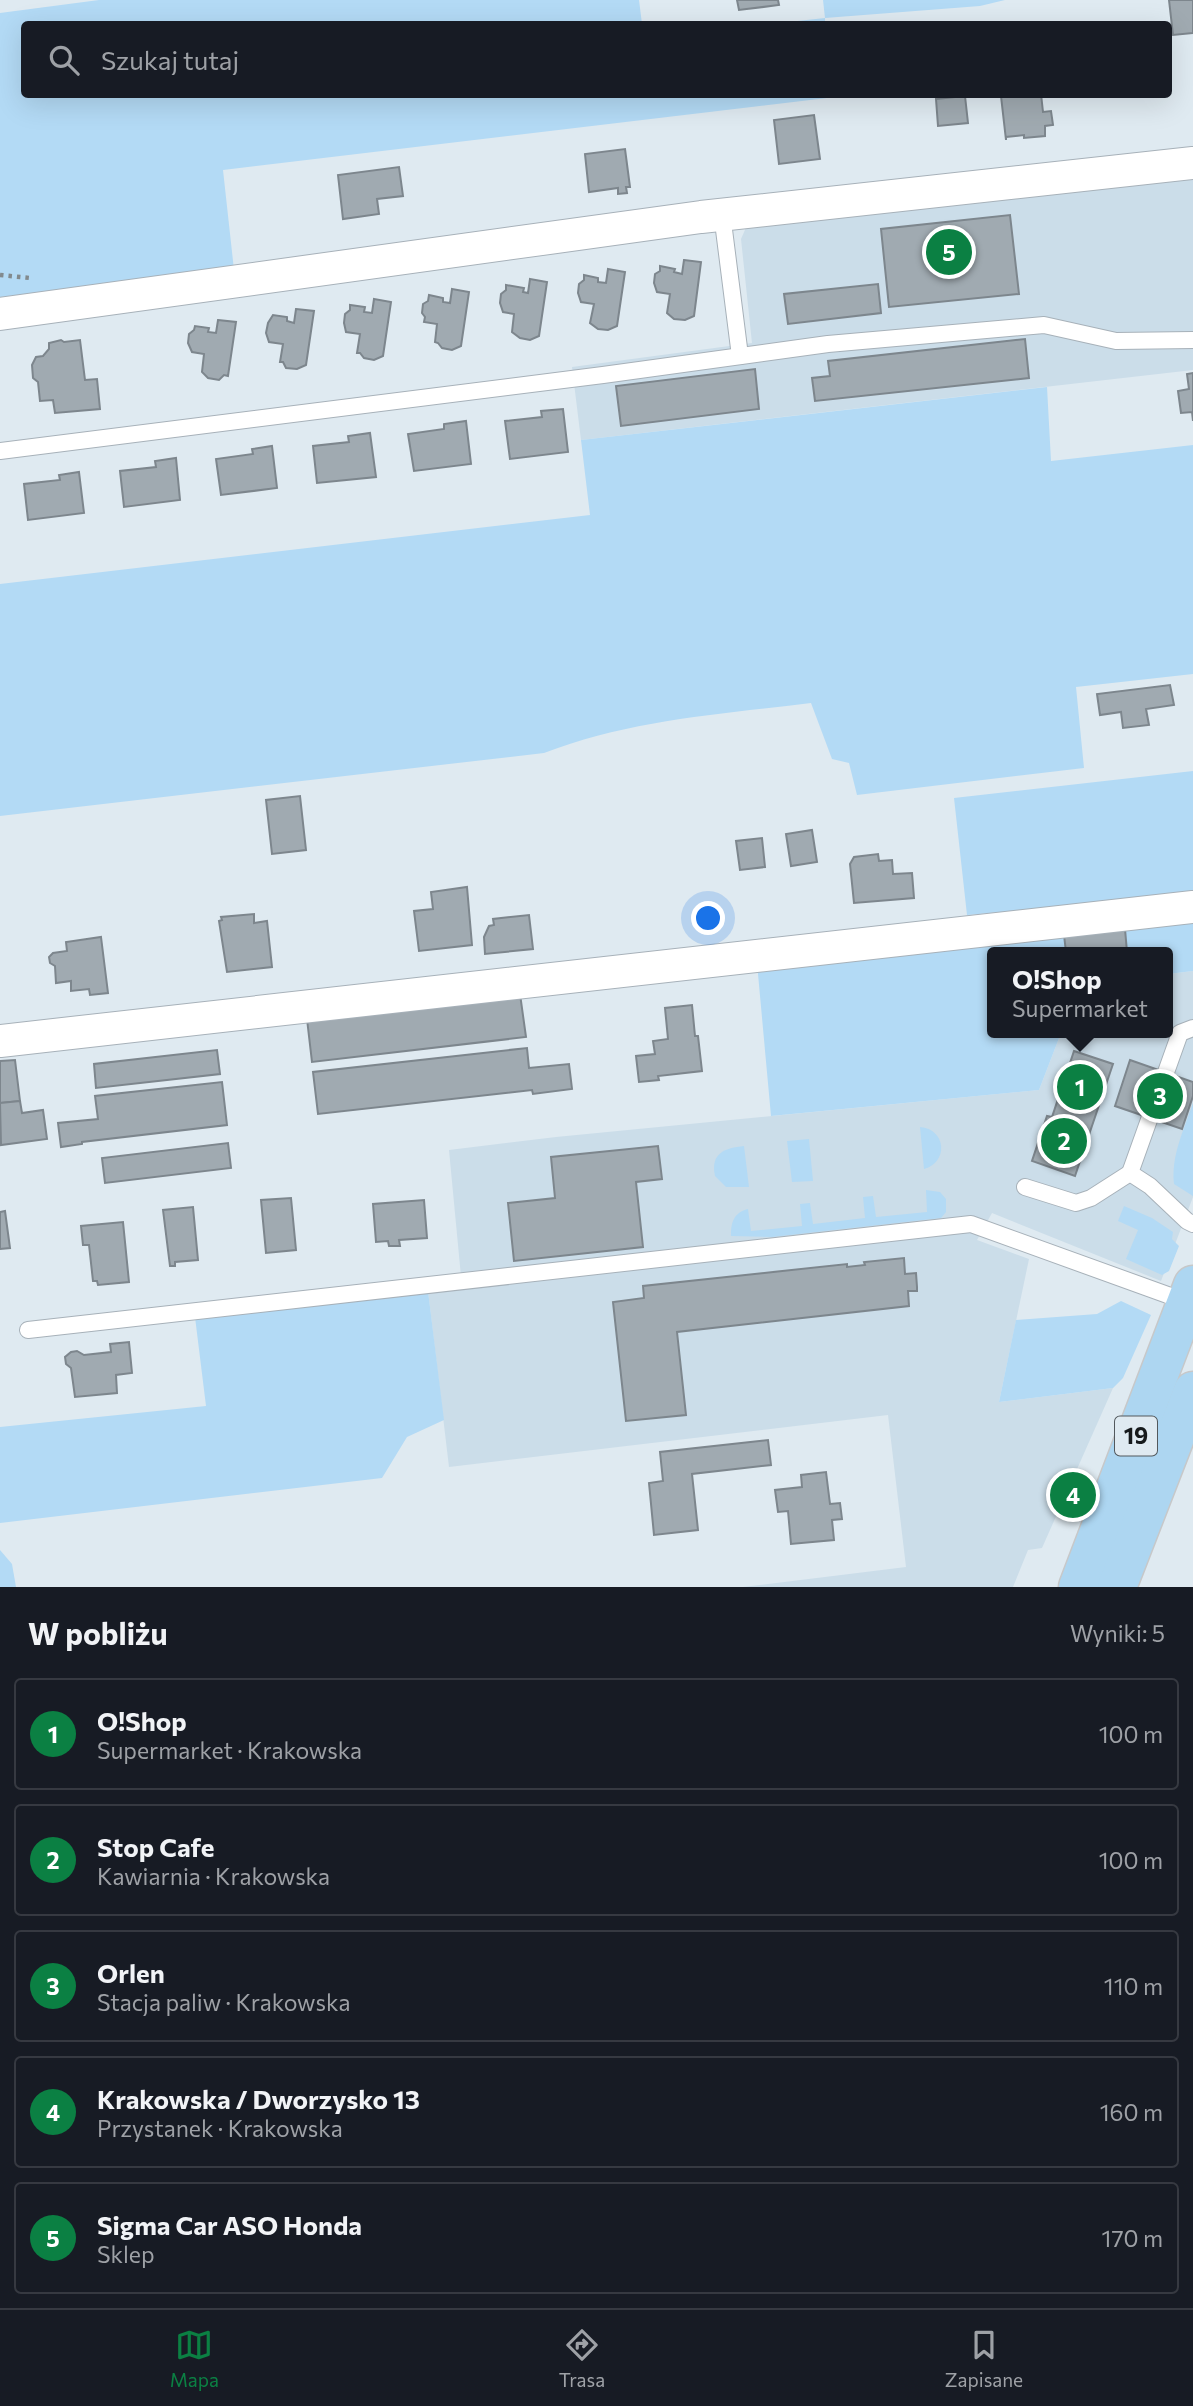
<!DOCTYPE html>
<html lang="pl">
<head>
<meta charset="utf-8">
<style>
  :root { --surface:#171b24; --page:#20242c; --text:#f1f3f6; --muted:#9ea1a6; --line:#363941; --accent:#0b8043 }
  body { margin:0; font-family:Commissioner,sans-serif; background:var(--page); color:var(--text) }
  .you { position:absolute; left:709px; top:919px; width:24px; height:24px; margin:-18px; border:5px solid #fff; border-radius:50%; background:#1a73e8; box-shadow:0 0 0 10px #1a73e833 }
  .badge { display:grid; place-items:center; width:46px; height:46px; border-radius:50%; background:var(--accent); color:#fff; font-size:23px; font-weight:700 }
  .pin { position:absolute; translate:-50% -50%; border:4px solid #fff; box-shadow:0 2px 7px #0006 }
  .popup { position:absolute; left:987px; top:947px; width:186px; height:91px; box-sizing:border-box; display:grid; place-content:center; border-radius:7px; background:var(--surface); filter:drop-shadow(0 2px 5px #0005); font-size:23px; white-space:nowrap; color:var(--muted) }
  .popup b { font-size:26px; color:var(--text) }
  .popup::after { content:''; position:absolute; left:50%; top:100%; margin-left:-14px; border:14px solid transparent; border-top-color:var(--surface) }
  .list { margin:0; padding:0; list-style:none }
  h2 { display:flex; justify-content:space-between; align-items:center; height:91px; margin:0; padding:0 28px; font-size:30px }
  h2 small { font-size:23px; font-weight:400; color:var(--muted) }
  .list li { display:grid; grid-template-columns:46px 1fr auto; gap:21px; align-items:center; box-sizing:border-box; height:112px; margin:0 14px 14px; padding:0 14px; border:2px solid var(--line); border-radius:7px }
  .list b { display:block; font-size:26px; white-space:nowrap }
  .list p { margin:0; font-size:23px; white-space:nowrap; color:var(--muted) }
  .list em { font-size:23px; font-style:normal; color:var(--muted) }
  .icon { flex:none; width:38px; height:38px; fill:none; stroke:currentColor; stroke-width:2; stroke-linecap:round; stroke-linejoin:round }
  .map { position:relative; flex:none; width:1193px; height:1587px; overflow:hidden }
  .search { position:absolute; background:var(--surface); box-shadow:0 7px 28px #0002; left:21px; right:21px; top:21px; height:77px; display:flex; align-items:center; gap:18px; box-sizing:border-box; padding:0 24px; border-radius:7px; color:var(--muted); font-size:26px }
  .sheet { height:721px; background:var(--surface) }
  nav { display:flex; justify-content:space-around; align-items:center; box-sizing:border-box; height:98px; border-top:2px solid var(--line); background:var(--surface); font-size:19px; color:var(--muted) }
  nav a { display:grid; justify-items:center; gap:4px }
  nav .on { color:var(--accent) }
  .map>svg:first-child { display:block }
  .built { fill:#cbdde9 }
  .green { fill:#b3daf5 }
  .building { fill:#a0aab1; stroke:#7d868d; stroke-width:2 }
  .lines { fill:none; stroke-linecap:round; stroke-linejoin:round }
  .service-casing { stroke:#a7b1b9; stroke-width:18 }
  .minor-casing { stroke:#a7b1b9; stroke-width:34 }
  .primary-casing { stroke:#c7c8c9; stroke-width:41 }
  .path { stroke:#828a8e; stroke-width:4.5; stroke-dasharray:3.5 5; stroke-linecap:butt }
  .service { stroke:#fff; stroke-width:16 }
  .minor { stroke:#fff; stroke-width:32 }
  .primary { stroke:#add6f1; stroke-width:38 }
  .labels { text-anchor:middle; stroke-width:5; stroke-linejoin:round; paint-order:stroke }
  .shield { fill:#dfeaf1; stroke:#52585c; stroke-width:2 }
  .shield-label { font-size:23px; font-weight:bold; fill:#161a1c }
</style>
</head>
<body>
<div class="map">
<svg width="1193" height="1587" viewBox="0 0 1193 1587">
  <rect width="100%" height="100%" fill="#dfeaf1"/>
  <g class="built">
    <polygon points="1193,176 1193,370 581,440 572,367 752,343 741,239 748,223"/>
    <polygon points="1193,971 1193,1197 1161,1281 992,1213 977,1240 1029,1259 999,1402 1113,1388 1042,1548 1028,1550 1013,1587 743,1587 906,1567 888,1415 449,1467 428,1291 462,1287 449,1150 556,1137 1039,1090 1061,1033 1168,1033 1168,974"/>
  </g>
  <g class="green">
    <polygon points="99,0 639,0 642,24 24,24 24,94 827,94 827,98 223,170 234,270 0,297 0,13"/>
    <polygon points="823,0 1005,0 980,6 825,18 825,24 770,24 825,18"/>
    <path d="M 1047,387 L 1051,461 L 1193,445 L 1193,674 L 1076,687 L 1084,768 L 857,795 L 849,763 L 832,759 L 811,703 C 721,714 629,720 544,753 L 0,816 L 0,584 L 590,515 L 581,440 Z"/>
    <polygon points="1193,771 1193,895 967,915 954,798"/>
    <polygon points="1193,918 1193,971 1168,974 1168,952 992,952 992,1033 1061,1033 1039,1090 771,1116 757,963"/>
    <path d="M 1193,1103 L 1193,1196 L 1174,1184 C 1171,1155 1184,1130 1193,1103 Z"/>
    <path d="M 920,1127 C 946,1129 949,1162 924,1169 Z"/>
    <polygon points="809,1139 813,1181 792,1182 787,1141"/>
    <path d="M 744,1146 L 749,1187 L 726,1187 L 715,1176 C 710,1153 725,1148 744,1146 Z"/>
    <path d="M 926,1190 L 940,1192 L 946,1199 L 946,1212 L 941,1218 L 772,1237 L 731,1236 C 731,1223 733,1213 748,1209 L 751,1231 L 802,1226 L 800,1204 L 810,1203 L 813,1224 L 865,1218 L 863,1197 L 873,1196 L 876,1217 L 927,1212 Z"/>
    <polygon points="1124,1206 1152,1218 1173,1232 1172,1239 1179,1246 1169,1271 1162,1275 1126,1259 1138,1230 1118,1221"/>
    <polygon points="428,1291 444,1420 407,1437 382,1478 0,1523 0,1427 206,1406 195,1317"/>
    <polygon points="1121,1301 1151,1315 1123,1378 1113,1388 999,1402 1016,1320 1097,1314"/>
    <polygon points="0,1550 12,1564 16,1587 0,1587"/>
  </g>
  <g class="building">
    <polygon points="737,0 778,0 779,5 739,10"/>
    <polygon points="1169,0 1193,0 1193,33 1173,35"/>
    <polygon points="1017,94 1041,94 1043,112 1051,111 1053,125 1045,126 1045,136 1024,138 1024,135 1006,137 1006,140 1001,96"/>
    <polygon points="965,96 968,123 938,126 936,99"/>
    <polygon points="814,115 820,159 779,164 774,120"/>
    <polygon points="625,149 630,187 626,187 627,193 618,194 618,188 589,192 585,154"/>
    <polygon points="399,167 403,196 377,199 379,214 343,219 338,175"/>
    <polygon points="1010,215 1019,294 889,307 881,229"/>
    <polygon points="684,260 701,262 694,316 685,320 674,319 667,313 670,294 657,292 654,283 655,274 660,271 660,266 675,269 674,272 682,274"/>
    <polygon points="608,269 625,272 617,326 608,330 598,329 590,323 594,304 581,302 578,293 579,284 584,280 584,275 598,278 598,282 606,283"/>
    <polygon points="530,279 547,282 539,336 530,340 520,338 512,332 514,314 503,312 500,303 501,294 506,290 506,285 524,288 523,292 528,293"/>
    <polygon points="878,284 881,313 788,324 784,294"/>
    <polygon points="452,289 469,292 461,346 452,350 442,348 438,343 435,342 437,324 424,322 425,317 422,313 423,304 428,301 429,295 443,298 443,302 450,303"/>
    <polygon points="374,299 391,302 383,356 374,360 364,358 360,353 357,353 360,334 346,332 344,323 345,314 350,310 350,305 365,307 364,312 372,313"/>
    <polygon points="296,309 314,311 306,365 297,369 286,368 283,362 280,362 283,344 269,342 266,333 268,323 273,315 287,317 287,321 294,323"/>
    <polygon points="218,320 236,322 228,376 224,375 219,380 208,378 202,372 204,354 192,352 188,343 189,334 194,330 195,326 209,328 208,332 216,333"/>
    <polygon points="1025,339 1029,378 815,401 812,378 830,376 828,361"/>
    <polygon points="61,340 64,342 80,340 85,380 97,379 100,409 55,413 53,400 40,401 38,382 33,378 32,365 36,357 43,356 49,349 49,343"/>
    <polygon points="755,369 759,409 621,426 616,386"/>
    <polygon points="1193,373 1193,421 1192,412 1181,413 1178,391 1189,389 1187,374"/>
    <polygon points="563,409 568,452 510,459 505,421 542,417 541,411"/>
    <polygon points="466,421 471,464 414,471 408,434 444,429 444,424"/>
    <polygon points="370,433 376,477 317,483 313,446 349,442 348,436"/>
    <polygon points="272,446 277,488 221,495 216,459 253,454 252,449"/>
    <polygon points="176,458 180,500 124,507 120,471 156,467 155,461"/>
    <polygon points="79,472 84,513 28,520 24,484 60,480 59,475"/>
    <polygon points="1170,685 1174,705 1146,709 1149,725 1123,728 1121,712 1100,715 1097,694"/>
    <polygon points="300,796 306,850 272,854 266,800"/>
    <polygon points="812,830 817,862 791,866 786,834"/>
    <polygon points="762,838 765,867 740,870 736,841"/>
    <polygon points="878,854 879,861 892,860 893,874 912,873 914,898 854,903 850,864 854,857"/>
    <polygon points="467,887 472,945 419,951 414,911 433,909 431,892"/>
    <polygon points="254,914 254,923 267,921 272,967 227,972 219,921 222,920 221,917"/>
    <polygon points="529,915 533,949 485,954 484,937 489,926 494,925 493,919"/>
    <polygon points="1125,929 1127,952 1066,952 1064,935"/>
    <polygon points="101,937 108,993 90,995 89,989 71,991 71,981 56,983 55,966 50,963 49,957 53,953 67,951 66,942"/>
    <polygon points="520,994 526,1037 312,1062 307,1019"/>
    <polygon points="692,1005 695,1036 698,1036 702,1071 658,1076 659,1080 639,1082 636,1056 655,1054 653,1041 668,1039 665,1008"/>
    <polygon points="527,1048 529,1068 569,1064 572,1089 533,1094 532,1090 318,1114 313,1072"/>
    <polygon points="217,1050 220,1074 96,1088 94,1064"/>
    <polygon points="1074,1051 1113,1064 1075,1176 1032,1161 1047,1116 1052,1117"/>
    <polygon points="15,1060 20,1101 0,1103 0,1061"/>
    <polygon points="1130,1060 1193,1082 1193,1096 1182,1129 1115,1106"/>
    <polygon points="222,1082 227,1125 82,1142 82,1144 61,1147 58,1123 98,1119 95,1096"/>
    <polygon points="20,1101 22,1113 43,1110 47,1139 1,1145 0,1103"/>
    <polygon points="228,1143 231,1168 105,1183 102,1158"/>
    <polygon points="658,1146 662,1179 636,1182 643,1247 514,1261 508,1203 555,1198 551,1157"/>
    <polygon points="291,1198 296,1250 266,1253 261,1200"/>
    <polygon points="424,1200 427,1238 399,1240 400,1246 389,1246 388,1241 376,1242 373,1204"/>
    <polygon points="193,1207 198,1260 175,1262 175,1266 170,1266 163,1210"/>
    <polygon points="5,1211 10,1248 0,1249 0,1212"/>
    <polygon points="123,1222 129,1282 98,1285 97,1281 93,1281 89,1245 83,1245 81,1226"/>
    <polygon points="904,1258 905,1274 916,1273 917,1287 917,1291 908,1291 909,1306 677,1332 686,1415 626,1421 613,1302 644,1298 643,1286 847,1264 847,1267 865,1265 864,1262"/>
    <polygon points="129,1342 132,1373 116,1375 117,1393 75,1397 71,1368 66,1364 65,1357 71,1352 77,1351 84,1355 111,1352 110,1344"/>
    <polygon points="768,1440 771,1465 692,1474 698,1530 654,1535 649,1483 663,1481 660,1452"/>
    <polygon points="826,1472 830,1504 840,1503 842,1519 832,1520 834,1540 791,1544 788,1511 778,1512 775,1490 802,1487 801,1475"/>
  </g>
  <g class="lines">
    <defs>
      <g id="service">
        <polyline points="722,214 740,356"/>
        <polyline points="0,451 603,375 828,344 1044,325 1116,341 1193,340"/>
        <polyline points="1193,1028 1180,1033 1130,1173 1150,1186 1187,1221 1193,1224"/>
        <polyline points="1025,1187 1076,1203 1091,1198 1130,1173"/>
        <polyline points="28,1330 971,1224 1187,1302"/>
      </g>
      <g id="minor">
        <polyline points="0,314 701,217 1193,163"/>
        <polyline points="0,1041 1193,907"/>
      </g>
      <g id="primary">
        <polyline points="1078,1587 1193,1285"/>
        <polyline points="1117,1587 1193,1391"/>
      </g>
    </defs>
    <use href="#service" class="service-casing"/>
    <use href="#minor" class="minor-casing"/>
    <use href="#primary" class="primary-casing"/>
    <polyline class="path" points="0,275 30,278"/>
    <use href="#service" class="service"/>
    <use href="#minor" class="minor"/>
    <use href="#primary" class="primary"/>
  </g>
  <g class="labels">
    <rect class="shield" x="1115" y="1416.5" width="42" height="39" rx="5"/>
    <g class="shield-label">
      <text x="1136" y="1444">19</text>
    </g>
  </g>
</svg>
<div class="you"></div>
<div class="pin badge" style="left:1080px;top:1087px">1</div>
<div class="popup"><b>O!Shop</b>Supermarket</div>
<div class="pin badge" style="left:1064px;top:1141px">2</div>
<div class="pin badge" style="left:1160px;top:1096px">3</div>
<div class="pin badge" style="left:1073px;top:1495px">4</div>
<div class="pin badge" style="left:949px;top:252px">5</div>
<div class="search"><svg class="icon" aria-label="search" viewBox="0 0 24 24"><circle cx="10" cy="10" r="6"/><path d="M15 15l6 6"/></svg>Szukaj tutaj</div>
</div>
<section class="sheet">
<h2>W pobliżu<small>Wyniki: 5</small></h2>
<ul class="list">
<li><span class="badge">1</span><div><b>O!Shop</b><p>Supermarket · Krakowska</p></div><em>100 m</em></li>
<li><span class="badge">2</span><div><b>Stop Cafe</b><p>Kawiarnia · Krakowska</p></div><em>100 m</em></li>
<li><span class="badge">3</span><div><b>Orlen</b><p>Stacja paliw · Krakowska</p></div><em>110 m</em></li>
<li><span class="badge">4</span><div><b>Krakowska / Dworzysko 13</b><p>Przystanek · Krakowska</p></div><em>160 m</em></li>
<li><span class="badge">5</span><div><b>Sigma Car ASO Honda</b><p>Sklep</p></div><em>170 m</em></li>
</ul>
</section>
<nav>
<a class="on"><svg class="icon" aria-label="map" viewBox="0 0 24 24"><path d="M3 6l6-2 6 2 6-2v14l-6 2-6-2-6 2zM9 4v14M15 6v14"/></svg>Mapa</a>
<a><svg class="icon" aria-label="directions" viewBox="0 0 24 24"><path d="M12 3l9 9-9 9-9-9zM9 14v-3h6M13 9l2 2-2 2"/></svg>Trasa</a>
<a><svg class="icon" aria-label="saved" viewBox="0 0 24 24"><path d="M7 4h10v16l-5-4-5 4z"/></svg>Zapisane</a>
</nav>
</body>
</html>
